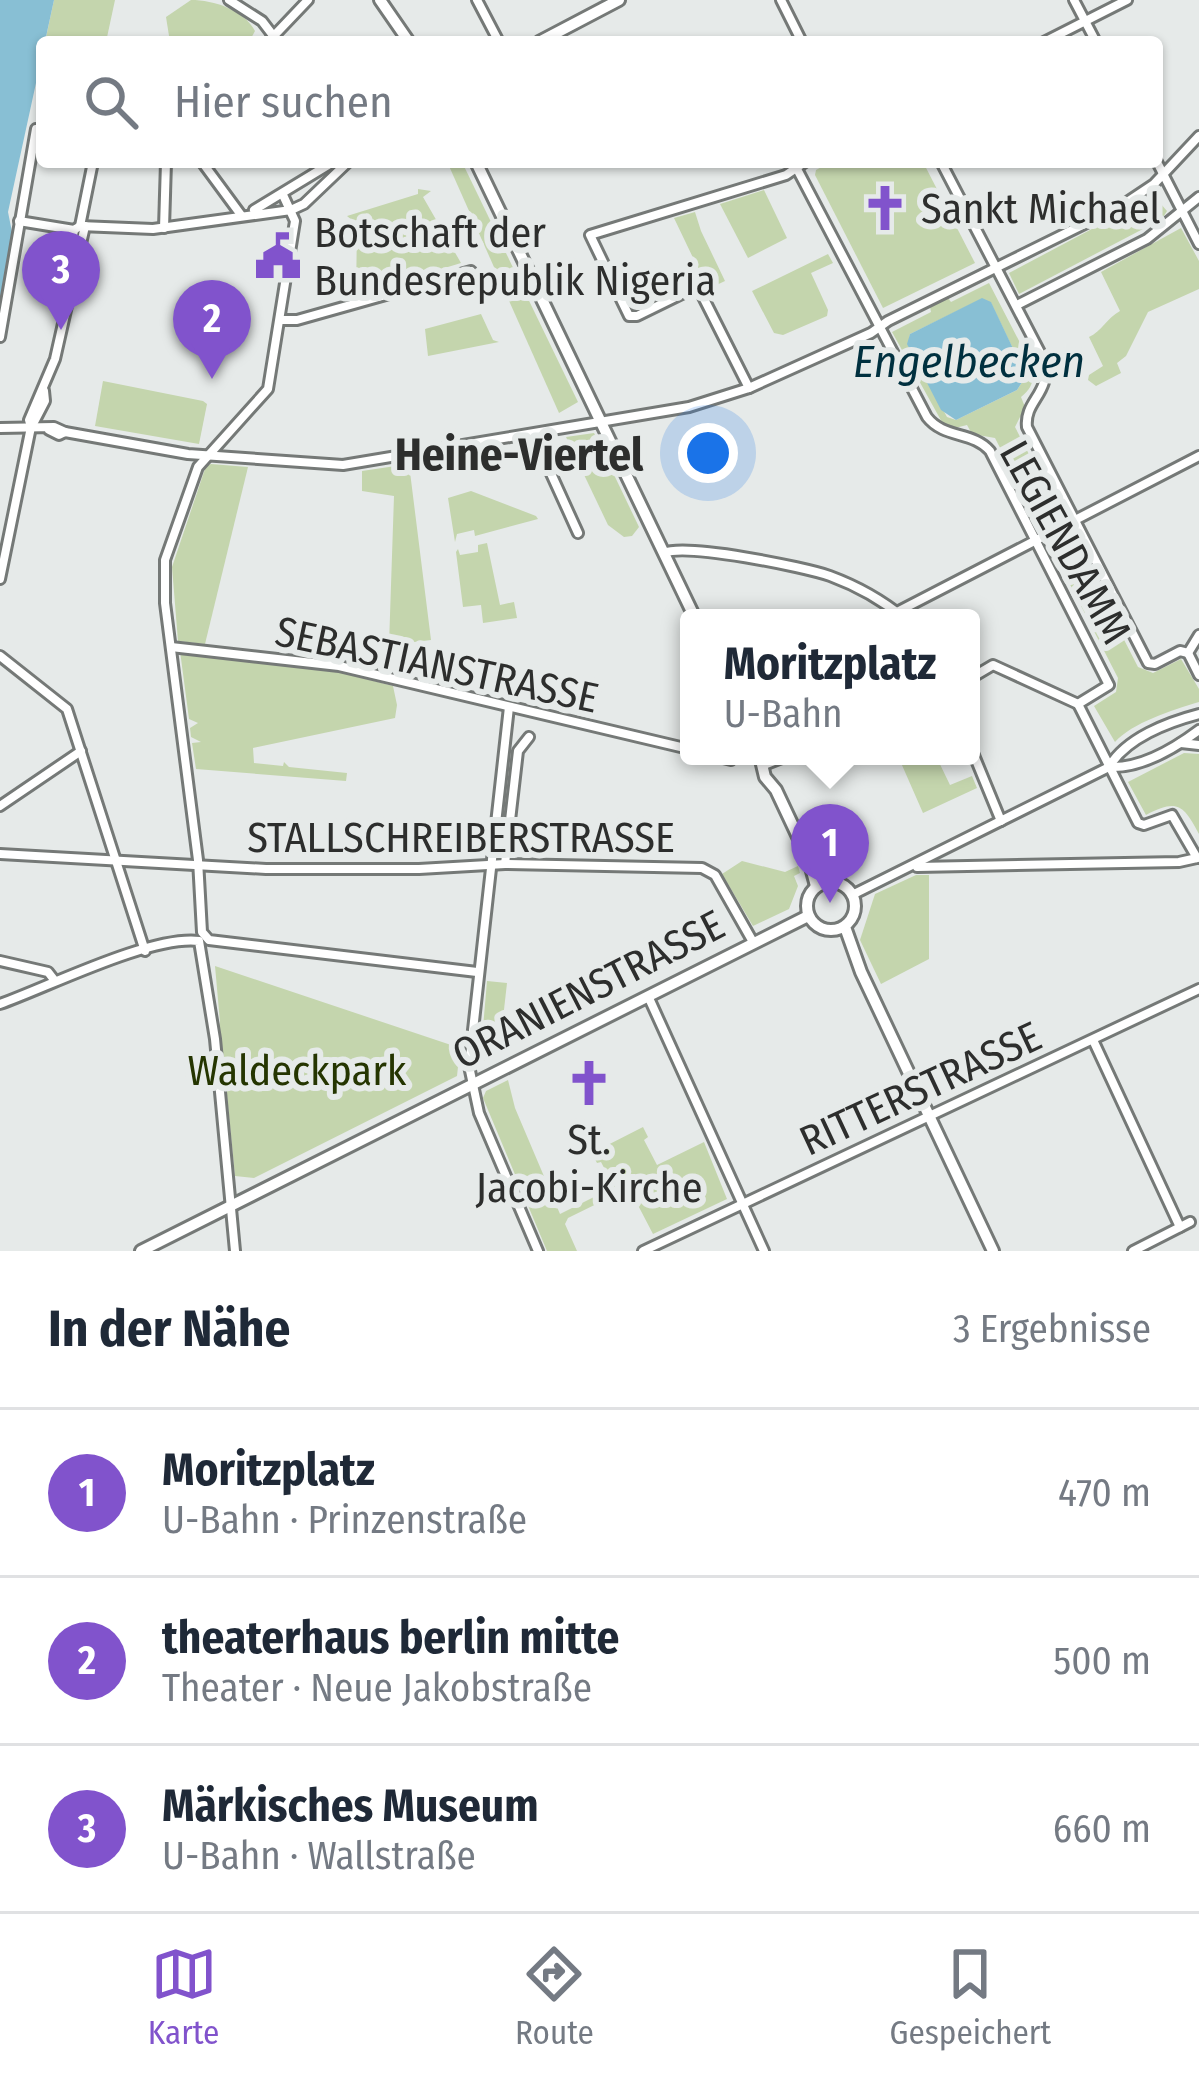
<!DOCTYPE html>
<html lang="de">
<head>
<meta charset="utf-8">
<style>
  :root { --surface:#fff; --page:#f2f2f3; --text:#1f2937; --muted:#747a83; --line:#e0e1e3; --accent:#8153cc }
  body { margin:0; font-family:"Fira Sans Condensed",sans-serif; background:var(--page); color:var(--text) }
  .you { position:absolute; left:708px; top:453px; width:42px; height:42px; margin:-30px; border:9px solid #fff; border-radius:50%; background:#1a73e8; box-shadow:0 0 0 18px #1a73e833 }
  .badge { display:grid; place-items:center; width:78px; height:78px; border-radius:50%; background:var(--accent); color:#fff; font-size:39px; font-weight:700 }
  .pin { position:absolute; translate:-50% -99px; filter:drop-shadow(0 3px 6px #0008) }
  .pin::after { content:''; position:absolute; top:63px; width:42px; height:36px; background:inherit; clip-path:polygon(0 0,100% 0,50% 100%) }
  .popup { position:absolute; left:680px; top:609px; width:300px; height:156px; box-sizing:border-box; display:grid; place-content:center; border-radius:12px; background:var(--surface); filter:drop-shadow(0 3px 9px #0005); font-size:39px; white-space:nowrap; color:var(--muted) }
  .popup b { font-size:45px; color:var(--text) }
  .popup::after { content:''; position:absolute; left:50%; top:100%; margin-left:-24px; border:24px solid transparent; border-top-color:var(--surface) }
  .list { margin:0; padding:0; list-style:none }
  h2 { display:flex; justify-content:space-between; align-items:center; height:156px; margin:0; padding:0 48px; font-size:51px }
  h2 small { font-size:39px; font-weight:400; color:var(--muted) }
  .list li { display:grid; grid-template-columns:78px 1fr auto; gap:36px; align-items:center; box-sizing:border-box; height:168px; padding:0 48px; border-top:3px solid var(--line) }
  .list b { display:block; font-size:45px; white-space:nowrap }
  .list p { margin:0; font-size:39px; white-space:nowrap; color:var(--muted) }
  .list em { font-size:39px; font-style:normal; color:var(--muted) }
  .icon { flex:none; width:66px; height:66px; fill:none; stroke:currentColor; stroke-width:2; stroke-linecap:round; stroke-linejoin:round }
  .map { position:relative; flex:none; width:1199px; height:1251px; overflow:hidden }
  .search { position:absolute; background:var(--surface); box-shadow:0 3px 9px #0004; left:36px; right:36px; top:36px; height:132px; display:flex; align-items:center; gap:30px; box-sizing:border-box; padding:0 42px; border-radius:12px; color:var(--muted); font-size:45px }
  .sheet { height:660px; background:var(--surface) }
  nav { display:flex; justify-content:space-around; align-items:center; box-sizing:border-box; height:168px; border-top:3px solid var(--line); background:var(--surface); font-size:33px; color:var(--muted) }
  nav a { display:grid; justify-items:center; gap:6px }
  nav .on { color:var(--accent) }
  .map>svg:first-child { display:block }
  .green { fill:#c4d5ad; fill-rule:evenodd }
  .water { fill:#88bfd4 }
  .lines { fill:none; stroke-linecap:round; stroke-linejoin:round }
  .minor-casing { stroke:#757977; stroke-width:14 }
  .major-casing { stroke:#757977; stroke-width:16 }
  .minor { stroke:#fff; stroke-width:8 }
  .major { stroke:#fff; stroke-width:10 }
  .labels { text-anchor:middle; stroke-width:12; stroke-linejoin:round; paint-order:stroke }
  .poi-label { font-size:42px; fill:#2d2e2d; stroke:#e6eae9; text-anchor:start }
  .street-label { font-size:42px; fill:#2d2e2d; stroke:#e6eae9 }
  .park-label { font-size:42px; fill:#253501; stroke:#e6eae9 }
  .water-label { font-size:45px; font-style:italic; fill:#00303f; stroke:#e6eae9 }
  .neighbourhood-label { font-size:45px; font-weight:bold; fill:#2d2e2d; stroke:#e6eae9 }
</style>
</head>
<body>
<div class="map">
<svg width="1199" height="1251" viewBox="0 0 1199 1251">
  <rect width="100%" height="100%" fill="#e6eae9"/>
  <g class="green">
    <polygon points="54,0 115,0 106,42 57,36 55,42 45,42"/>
    <path d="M 191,0 C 214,0 244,10 255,31 L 249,42 L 170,42 L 166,17 Z"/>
    <polygon points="451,162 462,162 578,402 559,413 449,166"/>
    <polygon points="831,162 923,162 975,263 883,308 815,175 816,170"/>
    <polygon points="418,189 431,191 423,197 461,263 356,295 357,227 370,230 371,222 353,221 347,216 418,194"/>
    <polygon points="764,190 787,238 748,258 720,204"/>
    <polygon points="1154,196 1167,211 1162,219 1019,294 1009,273"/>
    <polygon points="695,212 701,231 725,281 708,289 674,218"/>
    <path d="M 1181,228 L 1199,261 L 1199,289 L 1148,312 L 1126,356 L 1117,363 L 1121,373 L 1096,386 L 1088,380 L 1089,375 L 1103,366 L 1089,337 C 1101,332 1107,318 1120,311 L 1101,272 Z"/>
    <polygon points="828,254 833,263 811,273 828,310 827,316 783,335 774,333 752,291"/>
    <path d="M 989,283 L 1031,364 C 1035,379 1033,387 1021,397 L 1025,407 L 1015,427 L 1138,667 L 1153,673 L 1181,659 L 1199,689 L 1199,702 C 1172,710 1132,723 1115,742 L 1094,706 L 1116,692 L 1118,678 L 995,438 L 972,434 L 967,425 L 955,428 L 943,424 L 892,332 L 931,312 L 930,307 L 948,298 L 951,302 ZM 982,299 L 991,303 L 1026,376 L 1017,390 L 956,420 L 947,417 L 908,345 L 910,334 Z"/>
    <polygon points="481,314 493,340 499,342 428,356 425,329"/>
    <polygon points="103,381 203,401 207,404 199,444 95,426"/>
    <polygon points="594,433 639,527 632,536 624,537 608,525 566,437"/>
    <polygon points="211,464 248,467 205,644 178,641 172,567 206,466"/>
    <polygon points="409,464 431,640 389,645 394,496 362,491 362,471"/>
    <polygon points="471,491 536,516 538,519 475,536 474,530 457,534 455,542 448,498"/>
    <polygon points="487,543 500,605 514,602 517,618 483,623 481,605 463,607 456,552 458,549 460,555 478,552 478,545"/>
    <polygon points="180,651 343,673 393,686 397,705 395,718 253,748 254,763 283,766 284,762 289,767 347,773 346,781 196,769 192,743 201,742 191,737 190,728 198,723 189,719"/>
    <path d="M 1184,753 L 1199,754 L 1199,834 C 1183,804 1177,799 1146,815 L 1128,782 Z"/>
    <polygon points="898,756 936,756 950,785 972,776 977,788 923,813"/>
    <polygon points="742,861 785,872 798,866 800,873 794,876 798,886 789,909 753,926 722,874"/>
    <polygon points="916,875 929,875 929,959 881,984 860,940 875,894"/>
    <polygon points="215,966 460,1048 457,1076 254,1178 235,1176 221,1035 217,1033 220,1022"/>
    <polygon points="487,981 507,983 499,1054 480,1063"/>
    <polygon points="508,1080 515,1108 560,1214 614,1187 601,1162 597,1163 592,1153 643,1127 648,1137 644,1140 657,1165 704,1142 727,1199 653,1234 629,1188 568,1218 565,1224 577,1251 547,1251 483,1098 486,1091"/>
  </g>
  <g class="water">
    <polygon points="0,0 54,0 8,212 12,232 0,305"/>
    <polygon points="982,298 991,302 1026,376 1017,390 956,420 941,410 907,344 910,334"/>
  </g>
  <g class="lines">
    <defs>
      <g id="minor">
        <polyline points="229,0 262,21 278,42"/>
        <polyline points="477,0 499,42"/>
        <polyline points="781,0 802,42"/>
        <polyline points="1074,0 1096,42"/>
        <polyline points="268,42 308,0"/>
        <polyline points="1044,42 1127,0"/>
        <polyline points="202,162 241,215"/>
        <path d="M 941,162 L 1044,360 C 1052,394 1024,400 1027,427 L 1148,663 L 1155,664 L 1180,651 L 1188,653"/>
        <polyline points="1157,162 1199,244"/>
        <path d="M 797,169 L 927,417 C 944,439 973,431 990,451 L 1109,685 L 1078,704"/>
        <polyline points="283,195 295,221 268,389 198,467 165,560 165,603 198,860 202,932 209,940 477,972"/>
        <polyline points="254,210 333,162"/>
        <polyline points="19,221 74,230 80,226 153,229 291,210 304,204 348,162"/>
        <polyline points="80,226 93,162"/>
        <polyline points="164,228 166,162"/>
        <polyline points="66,303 63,292 74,230"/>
        <polyline points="1017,305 1147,239 1199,197"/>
        <polyline points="280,320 297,320 471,271"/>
        <polyline points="0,337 36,129"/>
        <polyline points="749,388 700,291 690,290 637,316 629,316 590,235 786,175 805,162"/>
        <polyline points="32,426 45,401 44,391"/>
        <polyline points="0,428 54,427 65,432"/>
        <polyline points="49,430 59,435 65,432 188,454 343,465 689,407 749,388 871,333 888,321 1121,206 1154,184 1199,136"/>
        <polyline points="533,434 578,533"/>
        <path d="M 664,553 C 686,543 804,567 830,576 C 857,586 882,600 904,618"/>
        <polyline points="0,579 31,427 29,420 55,359 85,226"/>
        <polyline points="897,612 1199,456"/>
        <polyline points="171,647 339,666 689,749"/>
        <polyline points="1188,653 1199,675"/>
        <polyline points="1188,653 1199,635"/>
        <polyline points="0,656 67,709 145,951"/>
        <polyline points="971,678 993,665 1078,704"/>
        <polyline points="1078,704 1138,823 1144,825 1172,815 1197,858"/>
        <polyline points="509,707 469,1066 479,1113 538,1251"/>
        <polyline points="1181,743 1199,745"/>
        <polyline points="971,748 1001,821"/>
        <polyline points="715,756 731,760"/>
        <polyline points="764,765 787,756"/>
        <path d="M 1111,767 C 1142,768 1175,748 1199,730"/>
        <polyline points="0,806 81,751"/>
        <polyline points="0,854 266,869 419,869 505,864 702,868 715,875 753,942"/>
        <polyline points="505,864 518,751 529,737"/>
        <polyline points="917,867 1179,862 1197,858"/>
        <path d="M 854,894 L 1109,767 C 1126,738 1168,722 1199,714"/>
        <polyline points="0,961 48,972 55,981"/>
        <polyline points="648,996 764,1251"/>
        <path d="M 0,1004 C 48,987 151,935 199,941 L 215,1039 L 235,1251"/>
        <polyline points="1093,1040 1180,1227"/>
        <polyline points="643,1251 1199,989"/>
        <polyline points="1133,1251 1190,1222"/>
      </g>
      <g id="major">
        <polyline points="380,0 409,42"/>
        <polyline points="539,42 619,0"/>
        <polyline points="476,162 695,618"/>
        <polyline points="760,756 765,777 776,790 809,860 816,886"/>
        <circle cx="831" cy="906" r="24"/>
        <polyline points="845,927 861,972 993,1251"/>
        <polyline points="141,1251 808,916"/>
      </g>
    </defs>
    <use href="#minor" class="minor-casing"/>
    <use href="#major" class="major-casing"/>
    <use href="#minor" class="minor"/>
    <use href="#major" class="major"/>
  </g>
  <defs>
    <symbol id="church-bare" viewBox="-9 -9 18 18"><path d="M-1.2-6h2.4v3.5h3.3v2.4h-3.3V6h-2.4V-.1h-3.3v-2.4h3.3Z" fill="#8153cc" stroke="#e6eae9" stroke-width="2.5" paint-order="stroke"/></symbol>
    <symbol id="civic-bare" viewBox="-9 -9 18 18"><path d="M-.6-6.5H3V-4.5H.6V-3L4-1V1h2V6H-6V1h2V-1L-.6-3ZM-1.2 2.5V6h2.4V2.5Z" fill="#8153cc" stroke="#e6eae9" stroke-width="2.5" paint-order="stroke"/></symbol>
  </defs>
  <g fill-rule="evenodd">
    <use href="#church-bare" x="852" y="175" width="66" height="66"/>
    <use href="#civic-bare" x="245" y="223" width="66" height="66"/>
    <use href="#church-bare" x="556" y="1050" width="66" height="66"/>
  </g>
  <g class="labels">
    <g class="poi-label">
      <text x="921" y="223">Sankt Michael</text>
      <text x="314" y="247">Botschaft der<tspan x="314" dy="48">Bundesrepublik Nigeria</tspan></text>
      <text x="589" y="1154" text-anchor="middle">St.<tspan x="589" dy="48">Jacobi-Kirche</tspan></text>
    </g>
    <g class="street-label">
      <text transform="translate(1066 542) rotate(61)" y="15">LEGIENDAMM</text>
      <text transform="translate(437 664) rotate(12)" y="15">SEBASTIANSTRASSE</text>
      <text x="461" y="852">STALLSCHREIBERSTRASSE</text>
      <text transform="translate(588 989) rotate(-27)" y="15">ORANIENSTRASSE</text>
      <text transform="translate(920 1088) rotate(-25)" y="15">RITTERSTRASSE</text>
    </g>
    <g class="park-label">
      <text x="297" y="1085">Waldeckpark</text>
    </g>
    <g class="water-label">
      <text x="969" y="377">Engelbecken</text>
    </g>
    <g class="neighbourhood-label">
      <text x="519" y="470">Heine-Viertel</text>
    </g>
  </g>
</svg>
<div class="you"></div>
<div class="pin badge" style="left:830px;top:903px">1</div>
<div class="popup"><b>Moritzplatz</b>U-Bahn</div>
<div class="pin badge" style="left:212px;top:379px">2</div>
<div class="pin badge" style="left:61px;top:330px">3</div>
<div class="search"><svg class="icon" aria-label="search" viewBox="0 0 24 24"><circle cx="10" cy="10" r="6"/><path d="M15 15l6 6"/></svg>Hier suchen</div>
</div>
<section class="sheet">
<h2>In der Nähe<small>3 Ergebnisse</small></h2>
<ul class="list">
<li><span class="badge">1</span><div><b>Moritzplatz</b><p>U-Bahn · Prinzenstraße</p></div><em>470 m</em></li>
<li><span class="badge">2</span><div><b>theaterhaus berlin mitte</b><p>Theater · Neue Jakobstraße</p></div><em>500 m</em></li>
<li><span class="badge">3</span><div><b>Märkisches Museum</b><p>U-Bahn · Wallstraße</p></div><em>660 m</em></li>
</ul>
</section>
<nav>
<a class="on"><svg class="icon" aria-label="map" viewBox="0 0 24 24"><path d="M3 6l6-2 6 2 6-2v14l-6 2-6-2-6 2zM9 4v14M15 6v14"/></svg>Karte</a>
<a><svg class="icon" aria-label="directions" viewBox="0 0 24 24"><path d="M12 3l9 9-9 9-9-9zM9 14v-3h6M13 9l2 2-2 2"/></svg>Route</a>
<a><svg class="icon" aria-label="saved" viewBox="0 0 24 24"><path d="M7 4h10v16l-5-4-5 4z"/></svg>Gespeichert</a>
</nav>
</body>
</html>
